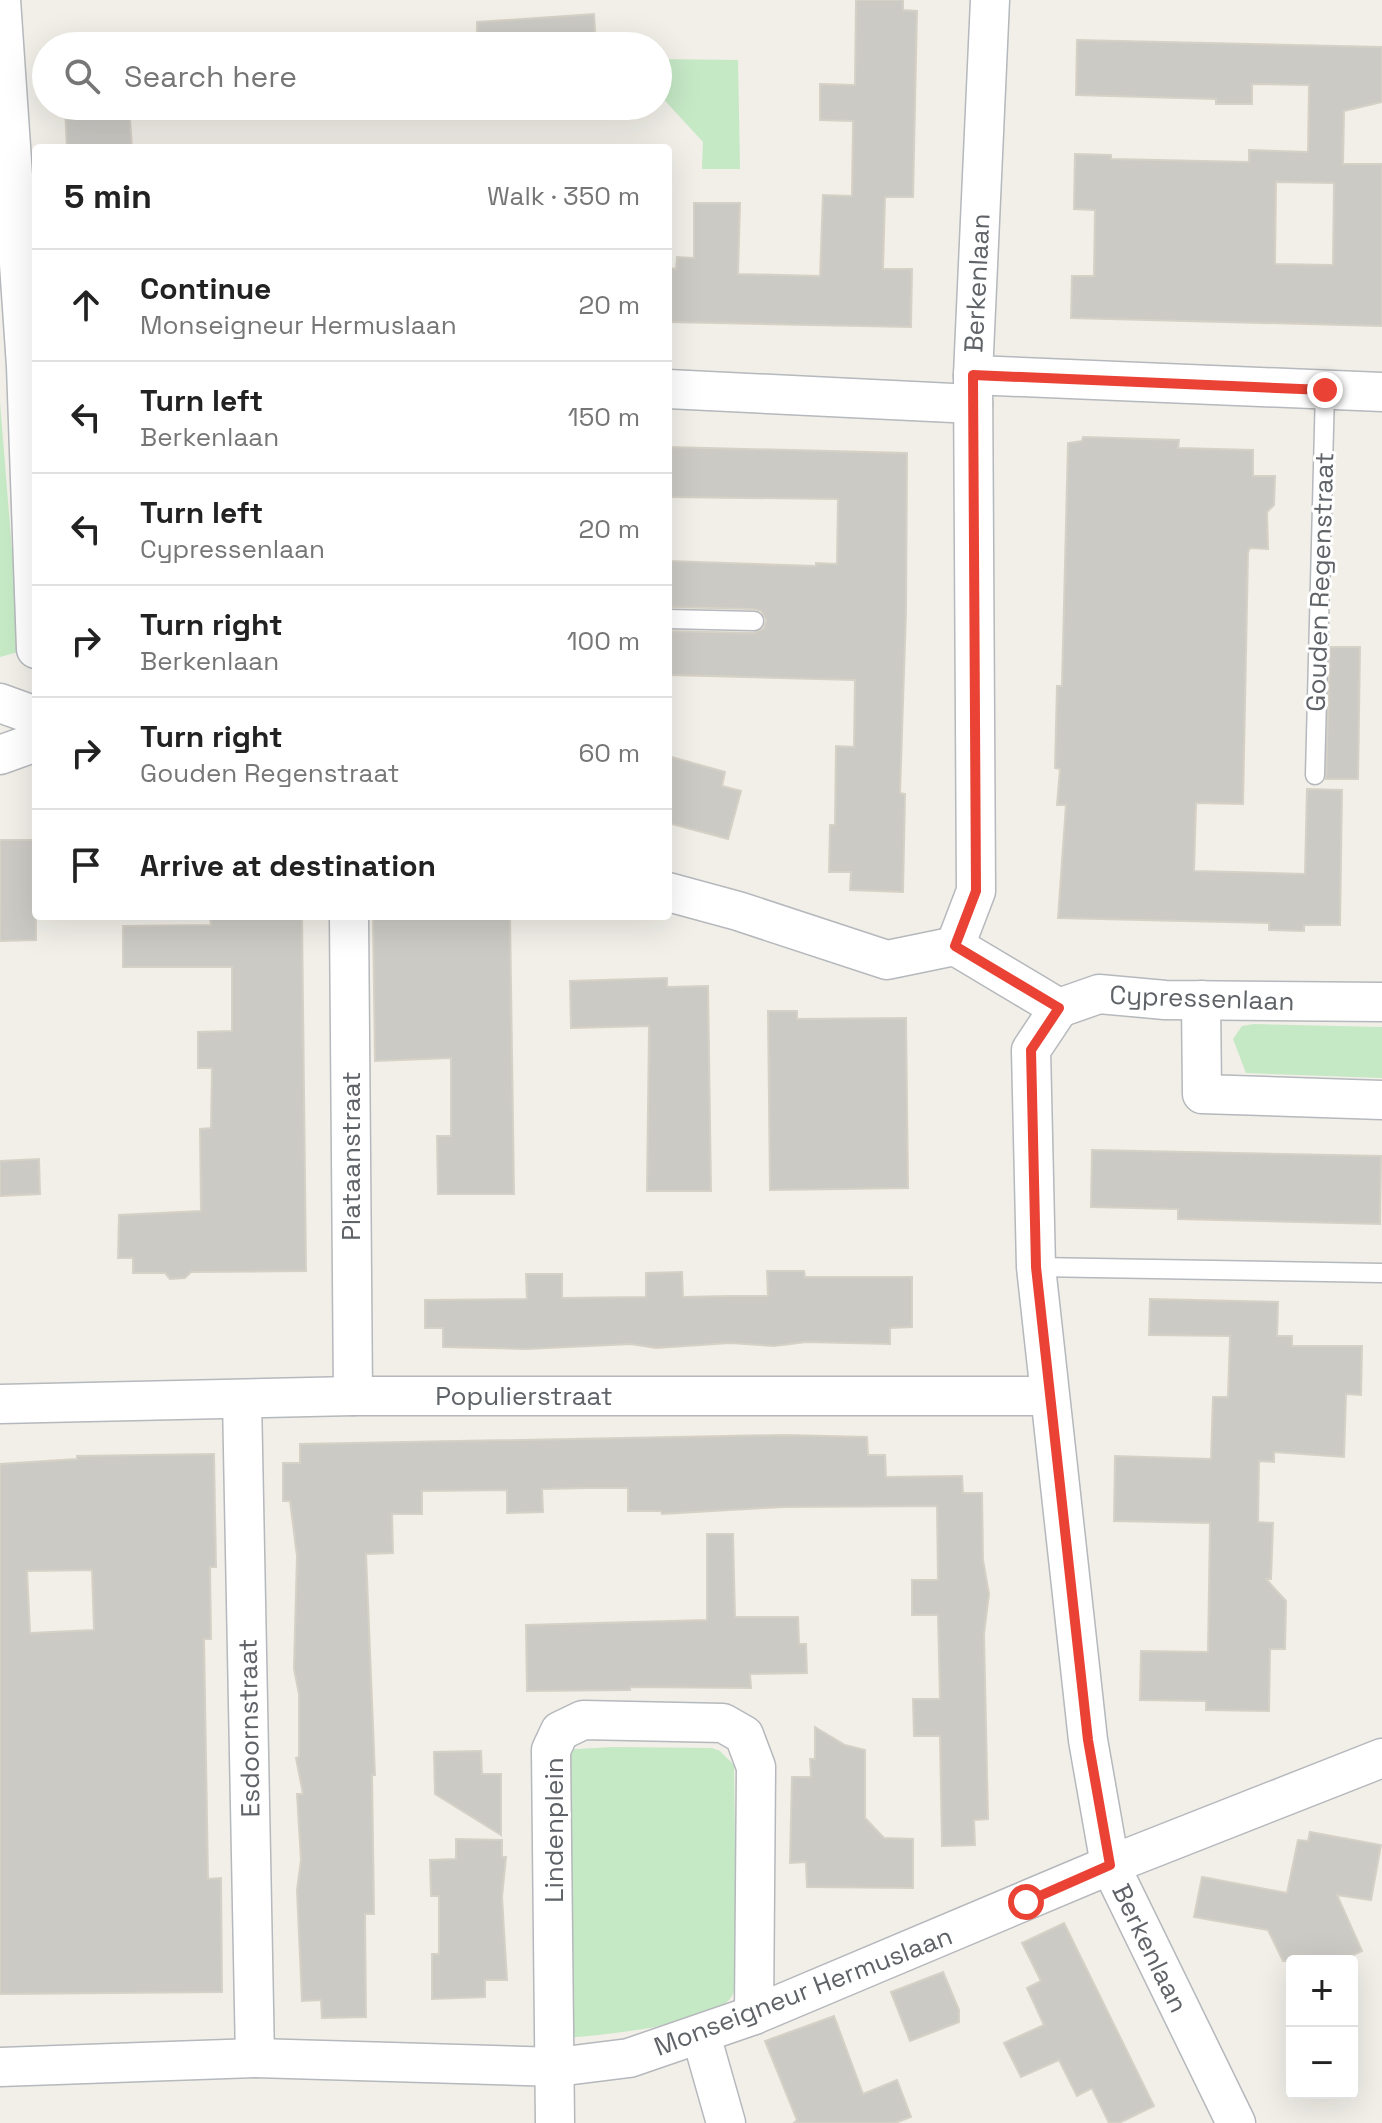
<!DOCTYPE html>
<html lang="en">
<head>
<meta charset="utf-8">
<style>
  :root { --surface:#fff; --page:#f6f6f6; --text:#222; --muted:#767676; --line:#e0e0e0 }
  body { margin:0; font-family:"Space Grotesk",sans-serif; background:var(--page); color:var(--text) }
  .controls { position:absolute; right:24px; bottom:24px; display:grid; overflow:hidden; border-radius:8px; box-shadow:0 8px 32px #0002 }
  .controls button { width:72px; height:72px; display:grid; place-items:center; padding:0; border:0; border-bottom:2px solid var(--line); background:var(--surface); color:var(--text); font:40px sans-serif }
  .stop { position:absolute; width:24px; height:24px; margin:-18px; border:6px solid #ea4335; border-radius:50%; background:#fff }
  .stop.end { background:#ea4335; border-color:#fff; box-shadow:0 2px 8px #0008 }
  .list { margin:0; padding:0; list-style:none }
  h2 { display:flex; justify-content:space-between; align-items:center; height:104px; margin:0; padding:0 32px; font-size:34px }
  h2 small { font-size:26px; font-weight:400; color:var(--muted) }
  .list li { display:grid; grid-template-columns:52px 1fr auto; gap:24px; align-items:center; box-sizing:border-box; height:112px; padding:0 32px; border-top:2px solid var(--line) }
  .list b { display:block; font-size:30px; white-space:nowrap }
  .list p { margin:0; font-size:26px; white-space:nowrap; color:var(--muted) }
  .list em { font-size:26px; font-style:normal; color:var(--muted) }
  .icon { flex:none; width:44px; height:44px; fill:none; stroke:currentColor; stroke-width:2; stroke-linecap:round; stroke-linejoin:round }
  .map { position:relative; flex:none; width:1382px; height:2123px; overflow:hidden }
  .search { position:absolute; background:var(--surface); box-shadow:0 8px 32px #0002; left:32px; top:32px; width:640px; height:88px; display:flex; align-items:center; gap:20px; box-sizing:border-box; padding:0 28px; border-radius:44px; color:var(--muted); font-size:30px }
  .panel { position:absolute; background:var(--surface); box-shadow:0 8px 32px #0002; left:32px; top:144px; width:640px; height:776px; border-radius:8px }
  .map>svg:first-child { display:block }
  .green { fill:#c5e8c5 }
  .building { fill:#cccac5; stroke:#d6d1c6; stroke-width:2; fill-rule:evenodd }
  .lines { fill:none; stroke-linecap:round; stroke-linejoin:round }
  .lane-casing { stroke:#b5b8bc; stroke-width:21 }
  .street-casing { stroke:#b5b8bc; stroke-width:41 }
  .lane { stroke:#fff; stroke-width:18 }
  .street { stroke:#fff; stroke-width:38 }
  .route { stroke:#ea4335; stroke-width:10 }
  .labels { text-anchor:middle; stroke-width:6; stroke-linejoin:round; paint-order:stroke }
  .street-label { font-size:26px; fill:#5f6368; stroke:#fff }
</style>
</head>
<body>
<div class="map">
<svg width="1382" height="2123" viewBox="0 0 1382 2123">
  <rect width="100%" height="100%" fill="#f1efe8"/>
  <g class="green">
    <polygon points="658,59 738,60 740,169 702,169 703,142 658,93"/>
    <polygon points="0,402 19,638 18,652 0,657"/>
    <polygon points="1254,1024 1382,1027 1382,1078 1246,1073 1233,1039 1242,1026"/>
    <path d="M 612,1747 L 712,1748 L 720,1751 L 734,1765 L 737,1985 C 735,1990 732,1997 728,2001 C 704,2026 601,2035 566,2038 L 561,1750 Z"/>
  </g>
  <g class="building">
    <polygon points="856,0 903,0 903,10 917,11 913,197 885,197 883,269 912,269 911,327 668,322 668,268 676,269 677,257 694,258 694,203 740,203 738,274 820,276 823,195 852,196 853,121 820,120 820,84 855,85"/>
    <polygon points="594,14 596,46 477,46 477,22"/>
    <path d="M 1077,40 L 1382,47 L 1382,102 L 1344,111 L 1343,164 L 1382,164 L 1382,326 L 1071,318 L 1072,276 L 1094,276 L 1095,210 L 1074,209 L 1075,154 L 1111,155 L 1111,159 L 1249,162 L 1249,150 L 1308,152 L 1309,85 L 1252,84 L 1252,104 L 1216,104 L 1216,99 L 1076,95 ZM 1276,182 L 1334,183 L 1333,265 L 1275,264 Z"/>
    <polygon points="65,106 129,106 132,148 67,148"/>
    <polygon points="1083,437 1179,440 1178,448 1253,450 1253,476 1275,476 1274,505 1267,512 1268,549 1250,548 1248,552 1243,804 1196,803 1194,871 1305,874 1307,789 1342,790 1340,925 1304,925 1304,931 1269,930 1269,923 1058,918 1066,805 1057,805 1060,769 1055,768 1057,686 1062,686 1068,443 1082,441"/>
    <polygon points="668,447 907,453 906,611 900,793 905,794 903,892 850,890 851,872 829,872 830,825 835,825 836,746 854,747 855,680 668,675 668,631 754,633 764,628 766,620 761,611 754,609 668,607 668,561 816,566 816,563 837,564 838,499 668,497"/>
    <polygon points="1330,647 1360,647 1358,779 1326,779"/>
    <polygon points="668,756 725,772 722,786 741,791 728,839 668,823"/>
    <polygon points="0,840 36,840 36,940 0,941"/>
    <polygon points="302,916 306,1271 191,1272 185,1278 170,1279 165,1273 133,1273 133,1258 118,1258 119,1215 201,1211 200,1129 211,1128 212,1068 198,1068 198,1032 232,1031 232,967 123,967 123,926 211,925 210,918"/>
    <polygon points="510,916 514,1194 438,1194 437,1136 451,1136 451,1058 375,1061 373,917"/>
    <polygon points="667,978 667,987 708,986 711,1191 647,1191 649,1026 571,1028 570,981"/>
    <polygon points="768,1011 797,1011 797,1019 906,1018 908,1188 770,1190"/>
    <polygon points="1092,1150 1381,1156 1380,1224 1178,1219 1178,1209 1091,1207"/>
    <polygon points="39,1159 40,1194 0,1196 0,1161"/>
    <polygon points="767,1271 804,1271 805,1277 912,1277 912,1327 890,1328 890,1344 806,1342 774,1346 730,1343 656,1348 631,1344 526,1349 443,1347 443,1328 425,1328 425,1300 527,1299 526,1274 562,1274 562,1298 646,1297 646,1273 682,1272 683,1297 729,1296 768,1296"/>
    <polygon points="1150,1299 1278,1302 1277,1336 1292,1336 1292,1346 1362,1346 1361,1395 1346,1394 1344,1457 1274,1452 1274,1462 1259,1461 1258,1522 1273,1523 1271,1579 1266,1579 1286,1601 1285,1649 1270,1649 1269,1711 1206,1710 1206,1701 1140,1700 1141,1651 1208,1652 1210,1523 1114,1521 1115,1456 1211,1459 1213,1397 1228,1397 1230,1336 1149,1335"/>
    <polygon points="784,1435 867,1437 868,1455 885,1455 886,1477 962,1476 963,1493 982,1493 983,1560 989,1594 984,1634 988,1819 974,1820 975,1845 942,1846 940,1736 914,1736 913,1699 940,1699 938,1615 912,1615 912,1580 938,1580 937,1506 783,1507 662,1514 661,1511 628,1511 628,1488 585,1488 542,1489 543,1512 507,1513 507,1490 422,1491 422,1514 392,1514 393,1553 366,1554 375,1775 372,1775 374,1914 365,1914 366,2017 322,2018 321,2000 302,2001 297,1890 301,1860 297,1794 303,1794 296,1758 299,1757 299,1694 294,1669 297,1556 290,1501 283,1501 283,1463 300,1463 300,1444"/>
    <path d="M 214,1454 L 216,1567 L 210,1567 L 211,1639 L 204,1639 L 208,1879 L 221,1878 L 222,1992 L 0,1994 L 0,1464 L 77,1459 L 77,1456 ZM 92,1570 L 94,1630 L 30,1633 L 27,1571 Z"/>
    <polygon points="707,1534 733,1534 735,1617 798,1617 799,1644 806,1644 807,1673 750,1674 751,1688 630,1687 630,1690 527,1691 526,1625 707,1620"/>
    <polygon points="815,1727 845,1745 865,1750 865,1818 884,1838 913,1839 913,1888 807,1887 806,1862 790,1863 792,1777 811,1777 810,1759 815,1759"/>
    <polygon points="481,1751 482,1774 501,1774 501,1835 435,1794 434,1752"/>
    <polygon points="1310,1832 1381,1845 1371,1900 1337,1895 1362,1951 1340,1961 1283,1961 1268,1930 1194,1917 1202,1877 1287,1893 1298,1840 1308,1841"/>
    <polygon points="456,1839 502,1840 502,1857 506,1857 502,1897 507,1980 485,1980 485,1997 432,1999 432,1954 439,1954 439,1896 431,1896 430,1860 456,1859"/>
    <polygon points="1064,1923 1154,2106 1119,2123 1109,2123 1092,2088 1077,2096 1059,2060 1021,2077 1004,2043 1044,2025 1027,1988 1041,1981 1022,1943"/>
    <polygon points="943,1972 959,2010 959,2022 910,2041 891,1992"/>
    <polygon points="834,2016 863,2094 897,2080 911,2117 895,2123 794,2123 797,2120 765,2041"/>
  </g>
  <g class="lines">
    <defs>
      <g id="lane">
        <polyline points="668,619 754,621"/>
        <polyline points="1315,775 1325,390"/>
        <polyline points="1036,1267 1382,1273"/>
      </g>
      <g id="street">
        <polyline points="1,0 26,366 36,649"/>
        <polyline points="973,375 1382,392"/>
        <polyline points="668,389 973,404"/>
        <polyline points="0,703 36,716"/>
        <polyline points="0,755 36,742"/>
        <polyline points="668,892 738,911 887,960 955,946 1059,1008 1099,994 1165,1000 1382,1002"/>
        <polyline points="349,916 353,1396"/>
        <polyline points="955,946 976,891 973,375 990,0"/>
        <polyline points="1201,1000 1202,1094 1382,1100"/>
        <polyline points="1059,1008 1031,1050 1036,1267 1088,1740 1110,1865 1236,2123"/>
        <polyline points="242,1399 255,2058"/>
        <polyline points="0,1404 353,1396 1048,1396"/>
        <polyline points="701,2035 726,2123"/>
        <polyline points="0,2067 255,2058 557,2067 629,2058 754,2015 1110,1865 1382,1758"/>
        <polyline points="555,2123 551,1750 560,1731 583,1720 723,1723 744,1735 756,1767 754,2015"/>
      </g>
    </defs>
    <use href="#lane" class="lane-casing"/>
    <use href="#street" class="street-casing"/>
    <use href="#lane" class="lane"/>
    <use href="#street" class="street"/>
  </g>
  <g class="lines">
    <polyline class="route" points="1026,1902 1110,1865 1088,1740 1036,1267 1031,1050 1059,1008 955,946 976,891 973,375 1325,390"/>
  </g>
  <g class="labels">
    <g class="street-label">
      <text transform="translate(977 283) rotate(-87)" y="9">Berkenlaan</text>
      <text transform="translate(1320 582) rotate(-88)" y="9">Gouden Regenstraat</text>
      <text transform="translate(1202 998) rotate(2)" y="9">Cypressenlaan</text>
      <text transform="translate(351 1156) rotate(-90)" y="9">Plataanstraat</text>
      <text x="524" y="1405">Populierstraat</text>
      <text transform="translate(249 1728) rotate(-91)" y="9">Esdoornstraat</text>
      <text transform="translate(554 1830) rotate(-90)" y="9">Lindenplein</text>
      <text transform="translate(1150 1948) rotate(64)" y="9">Berkenlaan</text>
      <text transform="translate(803 1991) rotate(-21)" y="9">Monseigneur Hermuslaan</text>
    </g>
  </g>
</svg>
<div class="controls">
<button>+</button>
<button>−</button>
</div>
<div class="stop" style="left:1026px;top:1902px"></div>
<div class="stop end" style="left:1325px;top:390px"></div>
<div class="search"><svg class="icon" aria-label="search" viewBox="0 0 24 24"><circle cx="10" cy="10" r="6"/><path d="M15 15l6 6"/></svg>Search here</div>
<section class="panel">
<h2>5 min<small>Walk · 350 m</small></h2>
<ul class="list">
<li><svg class="icon" aria-label="ahead" viewBox="0 0 24 24"><path d="M12 20V5M6 11l6-6 6 6"/></svg><div><b>Continue</b><p>Monseigneur Hermuslaan</p></div><em>20 m</em></li>
<li><svg class="icon" aria-label="left" viewBox="0 0 24 24"><path d="M17 20v-9H6M10 6l-5 5 5 5"/></svg><div><b>Turn left</b><p>Berkenlaan</p></div><em>150 m</em></li>
<li><svg class="icon" aria-label="left" viewBox="0 0 24 24"><path d="M17 20v-9H6M10 6l-5 5 5 5"/></svg><div><b>Turn left</b><p>Cypressenlaan</p></div><em>20 m</em></li>
<li><svg class="icon" aria-label="right" viewBox="0 0 24 24"><path d="M7 20v-9h11M14 6l5 5-5 5"/></svg><div><b>Turn right</b><p>Berkenlaan</p></div><em>100 m</em></li>
<li><svg class="icon" aria-label="right" viewBox="0 0 24 24"><path d="M7 20v-9h11M14 6l5 5-5 5"/></svg><div><b>Turn right</b><p>Gouden Regenstraat</p></div><em>60 m</em></li>
<li><svg class="icon" aria-label="arrive" viewBox="0 0 24 24"><path d="M6 21V4h12l-3 4 3 4H6"/></svg><div><b>Arrive at destination</b></div></li>
</ul>
</section>
</div>
</body>
</html>
